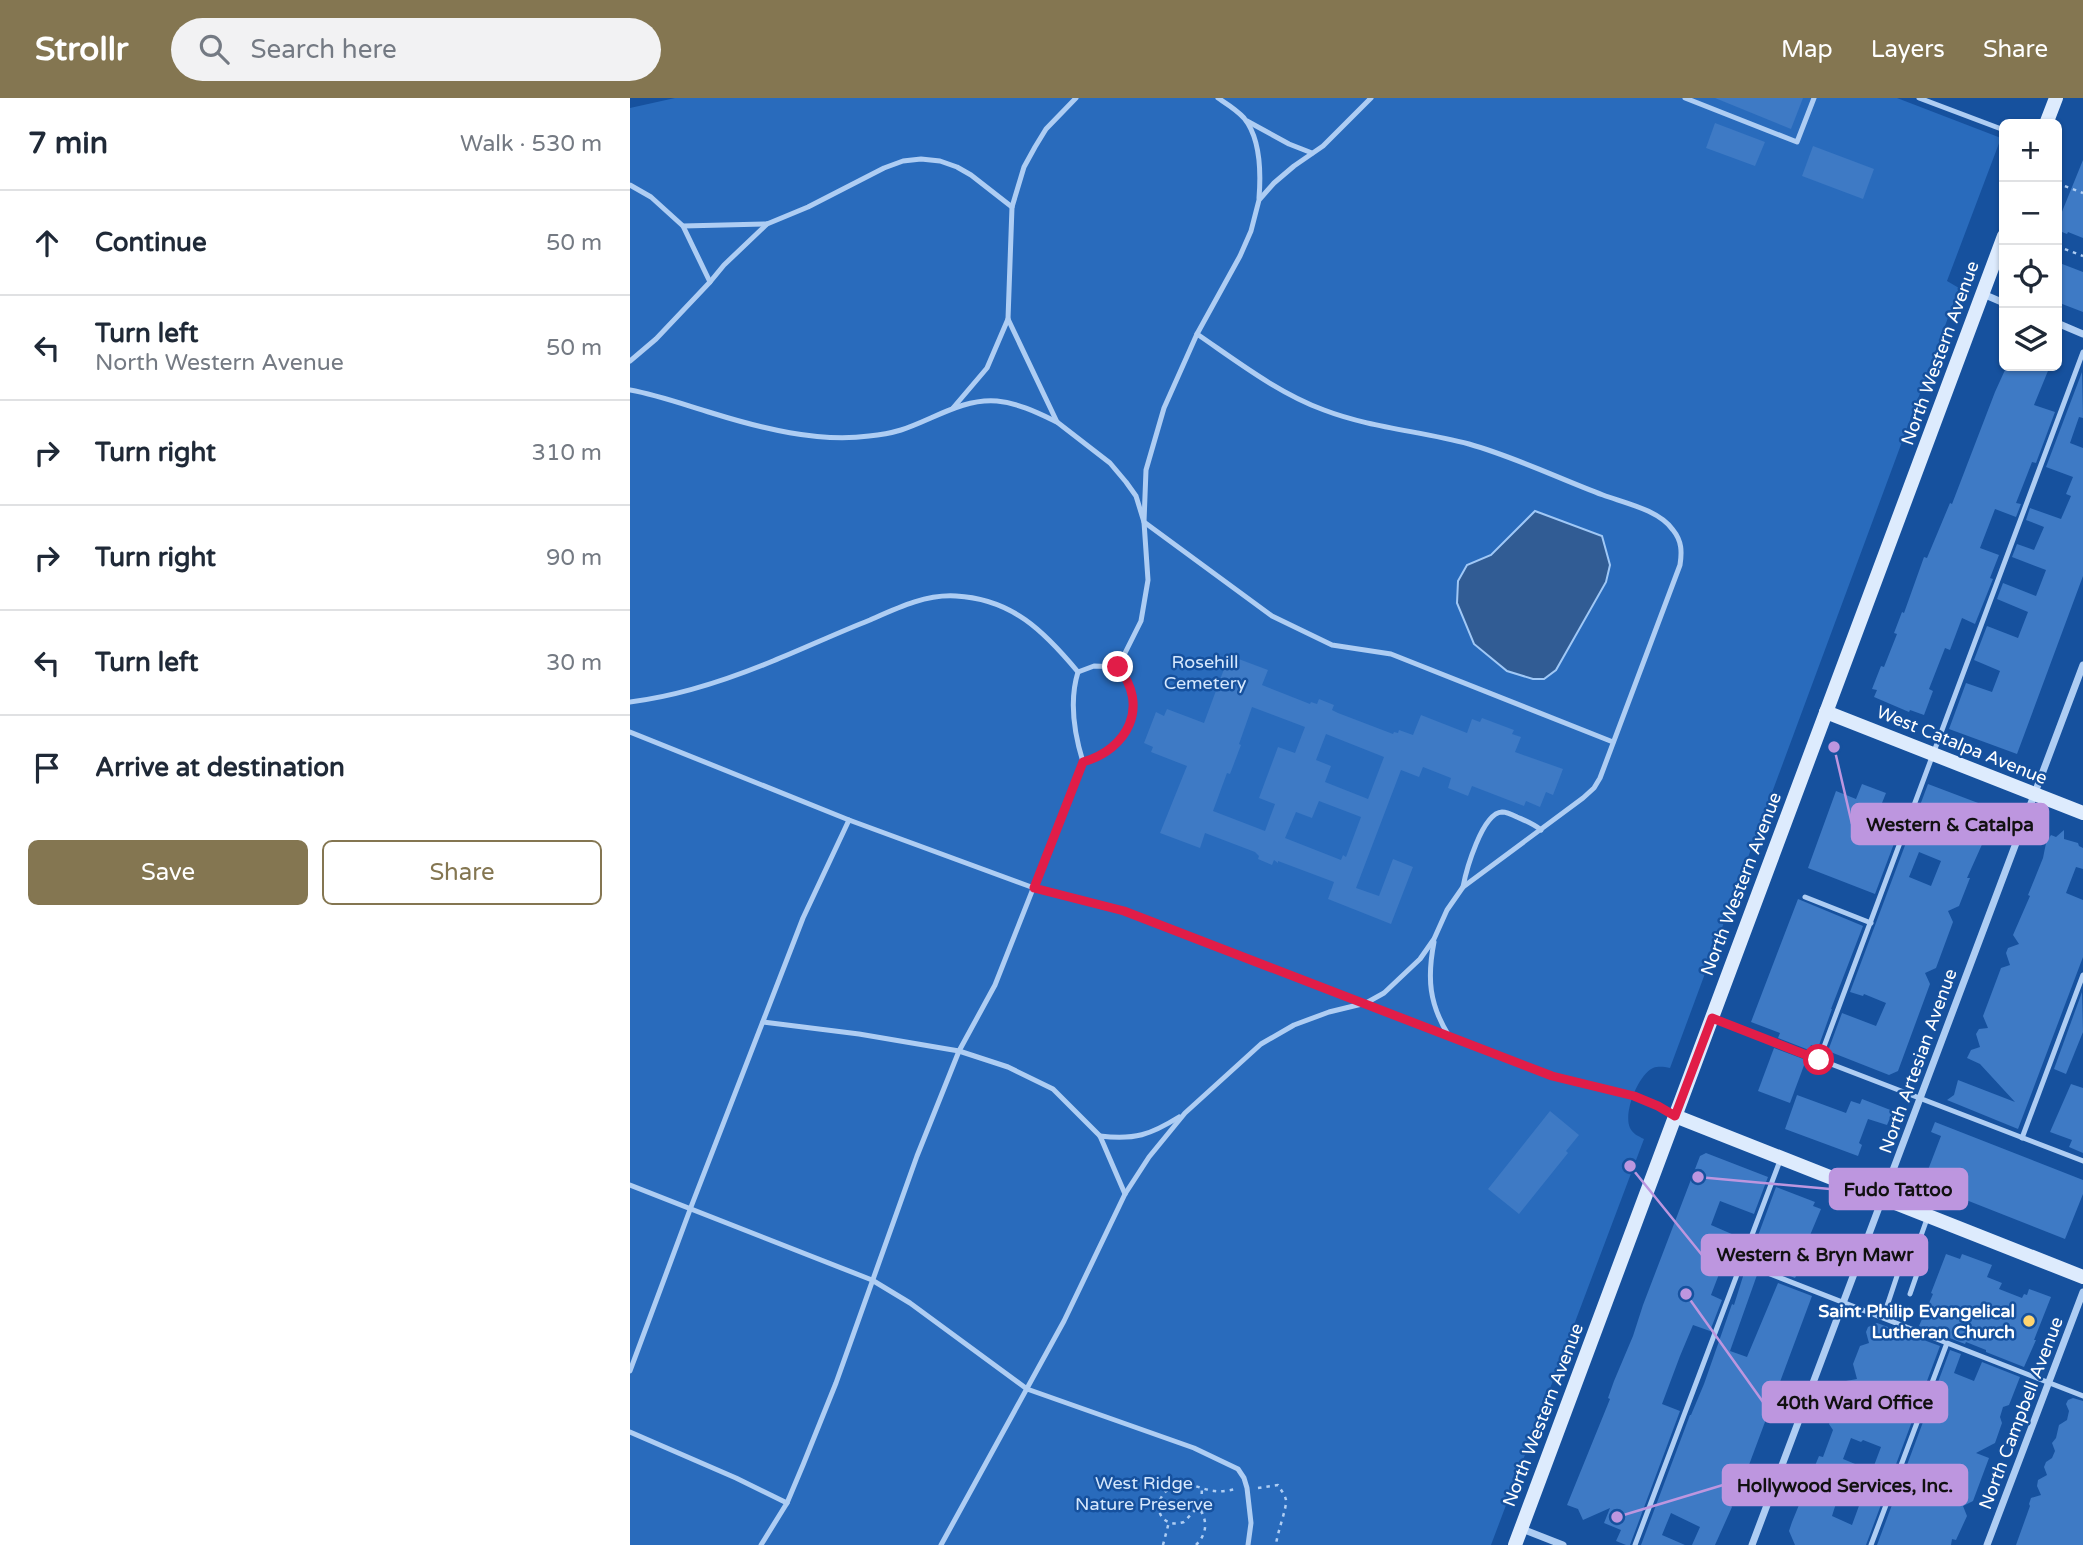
<!DOCTYPE html>
<html lang="en">
<head>
<meta charset="utf-8">
<style>
  :root { --surface:#fff; --page:#f2f2f3; --text:#1f2937; --muted:#747a83; --line:#e0e1e3; --accent:#847651 }
  body { margin:0; font-family:"Varela Round",sans-serif; background:var(--page); color:var(--text) }
  .controls { position:absolute; right:21px; top:21px; display:grid; overflow:hidden; border-radius:10px; box-shadow:0 2px 5px #0004 }
  .controls button { width:63px; height:63px; display:grid; place-items:center; padding:0; border:0; border-bottom:2px solid var(--line); background:var(--surface); color:var(--text); font:35px sans-serif }
  .stop { position:absolute; width:21px; height:21px; margin:-16px; border:5px solid #e11d48; border-radius:50%; background:#fff }
  .stop.end { background:#e11d48; border-color:#fff; box-shadow:0 2px 7px #0008 }
  .list { margin:0; padding:0; list-style:none }
  h2 { display:flex; justify-content:space-between; align-items:center; height:91px; margin:0; padding:0 28px; font-size:30px }
  h2 small { font-size:23px; font-weight:400; color:var(--muted) }
  .list li { display:grid; grid-template-columns:46px 1fr auto; gap:21px; align-items:center; box-sizing:border-box; height:105px; padding:0 28px; border-top:2px solid var(--line) }
  .list b { display:block; font-size:26px; white-space:nowrap }
  .list p { margin:0; font-size:23px; white-space:nowrap; color:var(--muted) }
  .list em { font-size:23px; font-style:normal; color:var(--muted) }
  .actions { display:flex; gap:14px; padding:21px 28px }
  .actions a { flex:1; padding:16px 0; border:2px solid var(--accent); border-radius:10px; text-align:center; font-size:24px; color:var(--accent) }
  .actions .main { background:var(--accent); color:#fff }
  .icon { flex:none; width:38px; height:38px; fill:none; stroke:currentColor; stroke-width:2; stroke-linecap:round; stroke-linejoin:round }
  .map { position:relative; flex:none; width:1453px; height:1447px; overflow:hidden }
  header { display:flex; align-items:center; gap:42px; box-sizing:border-box; height:98px; padding:0 35px; background:var(--accent); color:#fff }
  header strong { font-size:33px }
  nav { display:flex; gap:38px; margin-inline-start:auto; font-size:24px }
  .search { width:490px; height:63px; background:var(--page); display:flex; align-items:center; gap:18px; box-sizing:border-box; padding:0 24px; border-radius:38px; color:var(--muted); font-size:26px }
  main { display:flex }
  aside { flex:1; background:var(--surface) }
  .map>svg:first-child { display:block }
  .green { fill:#296bbc }
  .water { fill:#315c94; stroke:#a0c8f6; stroke-width:2 }
  .building { fill:#3e7ac5; fill-rule:evenodd }
  .lines { fill:none; stroke-linecap:round; stroke-linejoin:round }
  .path { stroke:#aecdf3; stroke-width:2.5; stroke-dasharray:3.5 5; stroke-linecap:butt }
  .lane { stroke:#aecdf3; stroke-width:5 }
  .street { stroke:#aecdf3; stroke-width:7 }
  .secondary { stroke:#ddebfd; stroke-width:14 }
  .route { stroke:#e11d48; stroke-width:9 }
  .poi-dot { fill:#ffd570; stroke:#16519e; stroke-width:2.5 }
  .labels { text-anchor:middle; stroke-width:5; stroke-linejoin:round; paint-order:stroke }
  .street-label { font-size:18px; fill:#fff; stroke:#16519e }
  .park-label { font-size:18px; fill:#d6e8fd; stroke:#16519e }
  .poi-label { font-size:18px; font-weight:bold; fill:#fff; stroke:#16519e; text-anchor:end }
  .leader { fill:none; stroke:#bd96df; stroke-width:2.5 }
  .callout-dot { fill:#bd96df; stroke:#16519e; stroke-width:2.5 }
  .callout { fill:#bd96df; stroke:#bd96df; stroke-width:2.5 }
  .callout-label { font-size:19px; text-anchor:middle; font-weight:bold; fill:#111 }
</style>
</head>
<body>
<header>
<strong>Strollr</strong>
<div class="search"><svg class="icon" aria-label="search" viewBox="0 0 24 24"><circle cx="10" cy="10" r="6"/><path d="M15 15l6 6"/></svg>Search here</div>
<nav><a>Map</a><a>Layers</a><a>Share</a></nav>
</header>
<main>
<aside>
<h2>7 min<small>Walk · 530 m</small></h2>
<ul class="list">
<li><svg class="icon" aria-label="ahead" viewBox="0 0 24 24"><path d="M12 20V5M6 11l6-6 6 6"/></svg><div><b>Continue</b></div><em>50 m</em></li>
<li><svg class="icon" aria-label="left" viewBox="0 0 24 24"><path d="M17 20v-9H6M10 6l-5 5 5 5"/></svg><div><b>Turn left</b><p>North Western Avenue</p></div><em>50 m</em></li>
<li><svg class="icon" aria-label="right" viewBox="0 0 24 24"><path d="M7 20v-9h11M14 6l5 5-5 5"/></svg><div><b>Turn right</b></div><em>310 m</em></li>
<li><svg class="icon" aria-label="right" viewBox="0 0 24 24"><path d="M7 20v-9h11M14 6l5 5-5 5"/></svg><div><b>Turn right</b></div><em>90 m</em></li>
<li><svg class="icon" aria-label="left" viewBox="0 0 24 24"><path d="M17 20v-9H6M10 6l-5 5 5 5"/></svg><div><b>Turn left</b></div><em>30 m</em></li>
<li><svg class="icon" aria-label="arrive" viewBox="0 0 24 24"><path d="M6 21V4h12l-3 4 3 4H6"/></svg><div><b>Arrive at destination</b></div></li>
</ul>
<div class="actions"><a class="main">Save</a><a>Share</a></div>
</aside>
<div class="map">
<svg width="1453" height="1447" viewBox="0 0 1453 1447">
  <rect width="100%" height="100%" fill="#16519e"/>
  <path class="green" d="M 45,0 L 1267,0 L 1371,40 L 1317,183 L 1329,190 L 1040,970 C 1034,969 1029,968 1023,970 C 1008,977 993,1015 1000,1030 C 1003,1036 1008,1038 1014,1041 L 861,1447 L 0,1447 L 0,10 Z"/>
  <polygon class="water" points="905,413 972,438 980,467 976,484 926,572 914,581 903,581 877,573 844,546 827,505 828,483 837,467 861,457"/>
  <g class="building">
    <polygon points="1085,0 1173,0 1161,31"/>
    <polygon points="1085,25 1135,44 1125,68 1076,50"/>
    <polygon points="1183,48 1244,71 1233,101 1172,78"/>
    <polygon points="1453,62 1453,140 1438,134 1437,136 1427,132 1427,126"/>
    <polygon points="1427,164 1453,174 1453,214 1427,204"/>
    <polygon points="1379,268 1420,268 1404,307 1425,314 1406,365 1402,364 1397,377 1386,405 1391,406 1386,419 1365,411 1350,450 1369,457 1360,480 1363,481 1345,526 1332,520 1320,552 1315,550 1299,591 1303,593 1294,617 1280,612 1279,614 1244,599 1247,592 1242,591 1251,568 1254,569 1267,536 1264,535 1272,514 1274,515 1294,459 1297,460 1320,405 1322,406 1365,294 1375,272 1377,272"/>
    <polygon points="1452,274 1453,320 1449,319 1440,345 1453,350 1453,478 1387,656 1319,631 1336,585 1362,594 1370,573 1344,562 1357,528 1388,540 1398,514 1367,501 1373,485 1406,498 1416,472 1382,459 1387,446 1404,452 1414,429 1396,422 1400,410 1431,421 1441,398 1436,396 1443,379 1416,369"/>
    <path d="M 598,557 L 638,572 L 632,587 L 680,606 L 681,604 L 687,606 L 689,601 L 704,607 L 702,612 L 708,615 L 763,636 L 764,634 L 768,635 L 769,632 L 783,637 L 791,617 L 837,635 L 842,621 L 850,624 L 852,620 L 884,632 L 882,636 L 891,639 L 885,654 L 933,671 L 923,697 L 916,694 L 910,709 L 896,703 L 894,708 L 842,688 L 838,698 L 818,690 L 821,680 L 793,669 L 789,679 L 771,672 L 726,790 L 749,798 L 763,761 L 783,769 L 761,826 L 698,801 L 704,784 L 648,763 L 648,765 L 644,762 L 642,767 L 628,761 L 629,758 L 625,754 L 575,735 L 570,750 L 530,735 L 557,668 L 521,654 L 523,649 L 514,645 L 526,614 L 534,618 L 537,611 L 574,625 L 594,571 L 593,570 ZM 622,609 L 675,629 L 665,655 L 648,649 L 629,700 L 645,706 L 635,733 L 583,713 L 597,675 L 600,676 L 611,647 L 609,646 ZM 696,636 L 754,659 L 738,701 L 695,684 L 701,668 L 686,662 ZM 689,703 L 731,719 L 716,759 L 713,757 L 711,762 L 655,740 L 666,714 L 682,720 Z"/>
    <polygon points="1232,686 1256,695 1250,710 1274,719 1245,796 1178,770 1206,693 1226,701"/>
    <path d="M 1298,686 L 1364,711 L 1366,716 L 1364,720 L 1359,722 L 1360,728 L 1359,732 L 1351,737 L 1354,742 L 1337,780 L 1340,780 L 1329,808 L 1318,813 L 1323,824 L 1306,870 L 1295,875 L 1300,886 L 1268,973 L 1259,977 L 1198,953 L 1212,915 L 1246,928 L 1256,905 L 1234,896 L 1233,898 L 1220,894 ZM 1289,754 L 1311,763 L 1301,788 L 1279,779 Z"/>
    <polygon points="1434,732 1434,741 1448,745 1449,748 1453,750 1453,771 1446,769 1436,795 1453,802 1453,859 1388,1031 1317,1002 1324,997 1328,982 1385,1004 1350,966 1337,960 1341,952 1350,949 1346,936 1349,931 1358,930 1353,918 1371,870 1380,867 1376,855 1378,850 1389,846 1383,837 1400,798 1398,797 1413,760 1416,745 1421,737 1426,739"/>
    <polygon points="1168,801 1233,828 1201,911 1202,911 1188,950 1181,947 1179,952 1148,940 1150,935 1121,924"/>
    <polygon points="1452,894 1453,934 1436,976 1424,971"/>
    <polygon points="1144,950 1176,962 1160,1005 1128,993"/>
    <polygon points="1441,986 1453,990 1453,1055 1439,1049 1442,1042 1420,1034"/>
    <polygon points="1167,997 1216,1015 1221,1003 1230,1006 1232,1001 1263,1013 1257,1027 1238,1021 1229,1045 1232,1047 1228,1058 1155,1031"/>
    <polygon points="920,1013 949,1037 936,1053 938,1055 889,1116 858,1091"/>
    <polygon points="1305,1024 1453,1082 1453,1096 1435,1141 1293,1085 1311,1038 1301,1034"/>
    <polygon points="1076,1055 1138,1079 1124,1116 1090,1103 1081,1127 1104,1137 1081,1197 1092,1202 1080,1233 1063,1227 1050,1258 1032,1306 1050,1313 1000,1447 996,1447 986,1443 991,1432 974,1425 980,1410 953,1422 948,1411 937,1407 980,1301 978,1300 984,1283 1003,1238 1013,1207 1070,1058"/>
    <polygon points="1146,1089 1185,1104 1183,1108 1191,1111 1165,1173 1168,1174 1165,1180 1119,1162"/>
    <polygon points="1316,1156 1330,1161 1332,1156 1362,1167 1357,1179 1372,1185 1369,1191 1392,1200 1394,1196 1397,1197 1399,1191 1421,1199 1404,1242 1406,1242 1394,1269 1356,1254 1356,1252 1336,1244 1335,1246 1289,1228 1303,1196 1301,1195"/>
    <polygon points="1115,1172 1127,1177 1100,1253 1117,1259 1148,1185 1182,1198 1110,1391 1095,1398 1102,1409 1085,1447 1062,1447 1070,1429 1041,1415 1032,1437 1055,1447 1011,1447 1060,1317 1061,1317 1074,1286 1102,1206 1104,1207"/>
    <path d="M 1247,1225 L 1310,1248 L 1236,1447 L 1165,1447 L 1159,1433 L 1162,1424 L 1189,1358 L 1193,1359 L 1203,1332 L 1199,1326 L 1210,1302 L 1219,1300 L 1214,1289 L 1216,1283 L 1227,1281 L 1223,1266 L 1230,1248 L 1239,1245 L 1236,1234 L 1238,1229 ZM 1221,1340 L 1231,1344 L 1233,1342 L 1251,1349 L 1242,1373 L 1213,1361 ZM 1209,1396 L 1230,1405 L 1222,1427 L 1202,1418 Z"/>
    <polygon points="1320,1252 1331,1256 1324,1275 1344,1283 1352,1264 1390,1279 1381,1302 1379,1307 1373,1309 1370,1319 1372,1325 1365,1345 1346,1355 1359,1360 1343,1403 1333,1408 1337,1418 1326,1442 1322,1441 1321,1447 1247,1447"/>
    <polygon points="1443,1300 1453,1303 1453,1447 1386,1447 1400,1408 1399,1406 1401,1400 1411,1397 1407,1388 1408,1382 1417,1377 1414,1369 1416,1364 1422,1360 1425,1353 1422,1345 1426,1340 1429,1327 1437,1322 1439,1313 1436,1306 1438,1302"/>
  </g>
  <g class="lines">
    <g class="path">
      <polyline points="1427,85 1453,95"/>
      <polyline points="1427,148 1453,158"/>
      <path d="M 628,1390 L 648,1387 C 651,1392 655,1397 656,1402 C 657,1410 647,1435 646,1447"/>
      <polyline points="571,1413 572,1389"/>
      <polyline points="533,1447 539,1424"/>
      <path d="M 566,1447 C 576,1437 578,1425 571,1413 L 565,1412 L 554,1424 C 525,1433 519,1396 547,1387 C 559,1383 572,1392 585,1393 C 592,1394 600,1392 607,1391"/>
    </g>
    <g class="lane">
      <polyline points="446,0 416,31 405,49 394,69 382,109 378,221 427,324 480,365 496,384 506,398 514,424 642,518 702,547 761,556 983,644"/>
      <path d="M 588,0 C 597,6 607,12 614,20 C 631,41 631,75 629,100"/>
      <polyline points="1055,0 1167,44 1184,0"/>
      <polyline points="1289,0 1374,32"/>
      <polyline points="617,23 659,46 682,55"/>
      <polyline points="0,87 21,99 53,128 137,126 178,109 254,70 273,63 291,61 310,63 327,69 341,77 382,109"/>
      <polyline points="80,184 94,167 137,126"/>
      <polyline points="0,263 26,241 80,184 53,128"/>
      <path d="M 0,292 C 28,297 55,307 82,315 C 130,330 189,345 239,338 C 250,337 261,335 271,332 C 302,322 333,300 367,303 C 388,305 408,315 427,324"/>
      <polyline points="323,310 357,270 378,221"/>
      <polyline points="448,574 464,568 488,569"/>
      <path d="M 0,604 C 49,598 97,582 143,563 C 175,550 207,535 240,522 C 267,510 296,496 326,498 C 382,501 414,533 448,574 C 439,603 444,635 453,664"/>
      <polyline points="0,634 219,722 404,790 494,813 922,978 1004,998 1044,1017"/>
      <path d="M 833,789 C 836,773 852,715 872,714 C 876,714 883,717 887,719 C 896,723 904,726 911,732"/>
      <polyline points="1175,799 1241,825"/>
      <path d="M 804,844 C 797,880 799,906 819,938"/>
      <polyline points="1084,921 1453,1063"/>
      <polyline points="133,924 229,936 329,953 378,969 423,991 470,1038 495,1096"/>
      <polyline points="1189,962 1453,254"/>
      <path d="M 470,1038 C 505,1042 520,1037 549,1019"/>
      <polyline points="1392,1040 1453,877"/>
      <polyline points="0,1087 242,1182 280,1205 397,1291 564,1350 608,1371 614,1380 617,1390 621,1425 618,1447"/>
      <polyline points="1112,1165 1453,1298"/>
      <polyline points="1280,1196 1295,1153 1287,1149 1298,1118"/>
      <polyline points="1257,1208 1278,1145 1287,1149"/>
      <polyline points="0,1273 61,1109 173,820 219,722"/>
      <polyline points="0,1334 106,1380 157,1405"/>
      <path d="M 131,1447 L 157,1405 L 173,1367 L 206,1285 L 287,1058 L 329,953 L 365,887 L 453,664 C 498,651 519,607 488,569 L 511,523 L 518,482 L 514,424 L 516,372 L 534,310 L 567,236 L 610,158 L 621,133 L 629,102 L 644,85 L 664,68 L 693,48 L 741,0"/>
      <path d="M 311,1447 L 434,1223 L 495,1096 L 519,1059 L 555,1015 L 631,946 L 664,927 L 699,914 L 736,905 L 754,895 L 790,861 L 804,841 L 817,812 L 833,789 L 953,700 L 964,690 L 970,680 L 1050,467 C 1052,454 1052,443 1043,432 C 1029,412 995,405 973,397 C 928,380 885,359 839,346 C 791,333 741,330 694,312 C 648,295 608,264 567,236"/>
      <polyline points="1005,1447 1151,1060"/>
      <polyline points="1241,1447 1317,1245"/>
    </g>
    <g class="street">
      <polyline points="1353,196 1374,205"/>
      <polyline points="1427,225 1453,236"/>
      <polyline points="892,1431 933,1447"/>
      <polyline points="1122,1447 1453,567"/>
      <polyline points="1357,1447 1453,1194"/>
    </g>
    <g class="secondary">
      <polyline points="1416,26 1426,0"/>
      <polyline points="1196,614 1453,715"/>
      <polyline points="1045,1018 1453,1179"/>
      <polyline points="885,1447 1374,138"/>
    </g>
  </g>
  <g class="lines">
    <path class="route" d="M 488,569 C 520,608 498,651 453,664 L 404,790 L 494,813 L 922,978 L 1004,998 L 1028,1008 L 1045,1018 L 1082,920 L 1189,962"/>
  </g>
  <circle class="poi-dot" cx="1399" cy="1223" r="7"/>
  <g class="labels">
    <g class="street-label">
      <text transform="translate(1310 255) rotate(-70)" y="6">North Western Avenue</text>
      <text transform="translate(1332 647) rotate(22)" y="6">West Catalpa Avenue</text>
      <text transform="translate(1111 786) rotate(-69)" y="6">North Western Avenue</text>
      <text transform="translate(1288 963) rotate(-70)" y="6">North Artesian Avenue</text>
      <text transform="translate(1391 1315) rotate(-69)" y="6">North Campbell Avenue</text>
      <text transform="translate(913 1317) rotate(-69)" y="6">North Western Avenue</text>
    </g>
    <g class="park-label">
      <text x="575" y="570">Rosehill<tspan x="575" dy="21">Cemetery</tspan></text>
      <text x="514" y="1391">West Ridge<tspan x="514" dy="21">Nature Preserve</tspan></text>
    </g>
    <g class="poi-label">
      <text x="1385" y="1219">Saint Philip Evangelical<tspan x="1385" dy="21">Lutheran Church</tspan></text>
    </g>
  </g>
  <path class="leader" d="M1204 649L1222 726M1068 1079L1200 1091M1000 1068L1072 1157M1056 1196L1133 1304M987 1419L1093 1387"/>
  <g class="callout-dot">
    <circle cx="1204" cy="649" r="7"/>
    <circle cx="1068" cy="1079" r="7"/>
    <circle cx="1000" cy="1068" r="7"/>
    <circle cx="1056" cy="1196" r="7"/>
    <circle cx="987" cy="1419" r="7"/>
  </g>
  <g class="callout">
    <rect x="1222" y="706" width="196" height="40" rx="7"/>
    <rect x="1200" y="1071" width="137" height="40" rx="7"/>
    <rect x="1072" y="1137" width="225" height="40" rx="7"/>
    <rect x="1133" y="1284" width="184" height="40" rx="7"/>
    <rect x="1093" y="1367" width="244" height="40" rx="7"/>
  </g>
  <g class="callout-label">
    <text x="1320" y="733">Western &amp; Catalpa</text>
    <text x="1268" y="1098">Fudo Tattoo</text>
    <text x="1185" y="1163">Western &amp; Bryn Mawr</text>
    <text x="1225" y="1311">40th Ward Office</text>
    <text x="1215" y="1394">Hollywood Services, Inc.</text>
  </g>
</svg>
<div class="controls">
<button>+</button>
<button>−</button>
<button><svg class="icon" aria-label="locate" viewBox="0 0 24 24"><circle cx="12" cy="12" r="6"/><path d="M12 2v4M12 18v4M2 12h4M18 12h4"/></svg></button>
<button><svg class="icon" aria-label="layers" viewBox="0 0 24 24"><path d="M12 4l9 5-9 5-9-5zM3 14l9 5 9-5"/></svg></button>
</div>
<div class="stop" style="left:1189px;top:962px"></div>
<div class="stop end" style="left:488px;top:569px"></div>
</div>
</main>
</body>
</html>
